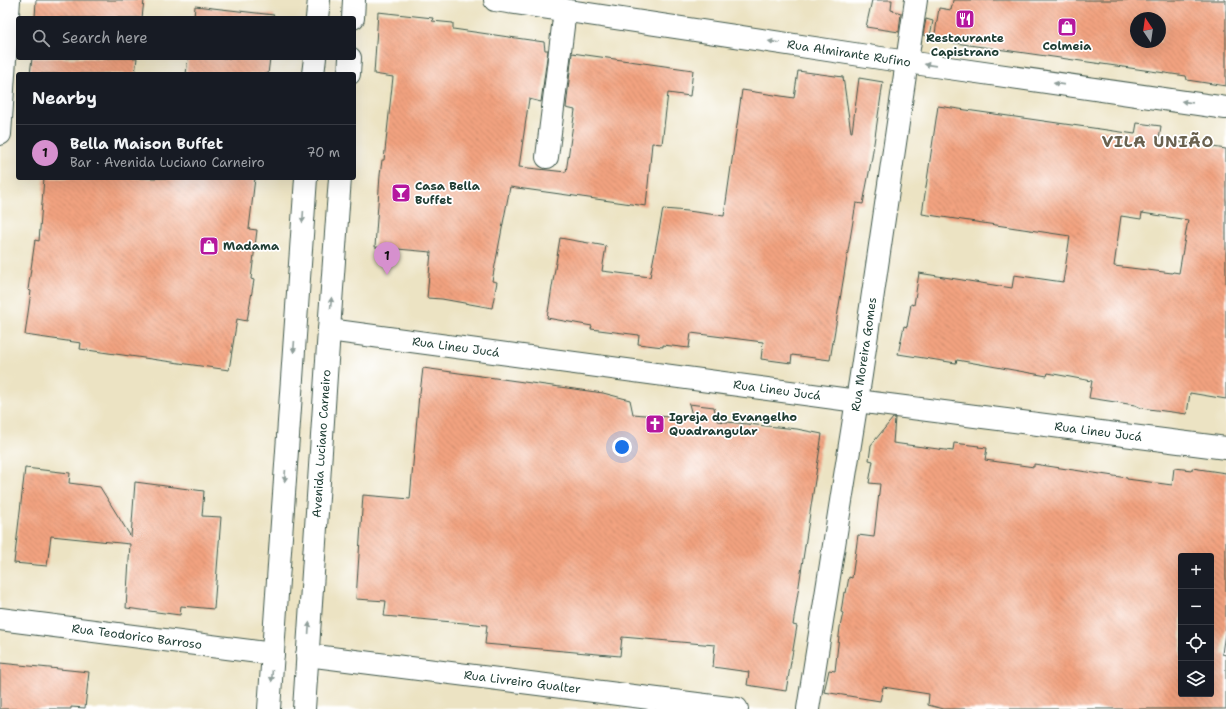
<!DOCTYPE html>
<html lang="en">
<head>
<meta charset="utf-8">
<style>
  :root { --surface:#171b24; --page:#20242c; --text:#f1f3f6; --muted:#9ea1a6; --line:#363941; --accent:#d690ce }
  body { margin:0; font-family:"Shantell Sans",sans-serif; background:var(--page); color:var(--text) }
  .controls { position:absolute; right:12px; bottom:12px; display:grid; overflow:hidden; border-radius:4px; box-shadow:0 4px 16px #0002 }
  .controls button { width:36px; height:36px; display:grid; place-items:center; padding:0; border:0; border-bottom:1px solid var(--line); background:var(--surface); color:var(--text); font:20px sans-serif }
  .compass { position:absolute; left:1130px; top:12px; width:36px; height:36px; border-radius:50%; background:var(--surface); box-shadow:0 4px 16px #0002; rotate:347deg }
  .you { position:absolute; left:622px; top:447px; width:14px; height:14px; margin:-10px; border:3px solid #fff; border-radius:50%; background:#1a73e8; box-shadow:0 0 0 6px #1a73e833 }
  .badge { display:grid; place-items:center; width:26px; height:26px; border-radius:50%; background:var(--accent); color:#111; font-size:13px; font-weight:700 }
  .pin { position:absolute; translate:-50% -33px; filter:drop-shadow(0 1px 2px #0008) }
  .pin::after { content:''; position:absolute; top:21px; width:14px; height:12px; background:inherit; clip-path:polygon(0 0,100% 0,50% 100%) }
  .list { margin:0; padding:0; list-style:none }
  h2 { display:flex; justify-content:space-between; align-items:center; height:52px; margin:0; padding:0 16px; font-size:17px }
  h2 small { font-size:13px; font-weight:400; color:var(--muted) }
  .list li { display:grid; grid-template-columns:26px 1fr auto; gap:12px; align-items:center; box-sizing:border-box; height:56px; padding:0 16px; border-top:1px solid var(--line) }
  .list b { display:block; font-size:15px; white-space:nowrap }
  .list p { margin:0; font-size:13px; white-space:nowrap; color:var(--muted) }
  .list em { font-size:13px; font-style:normal; color:var(--muted) }
  .icon { flex:none; width:22px; height:22px; fill:none; stroke:currentColor; stroke-width:2; stroke-linecap:round; stroke-linejoin:round }
  .map { position:relative; flex:none; width:1226px; height:709px; overflow:hidden }
  .search { position:absolute; background:var(--surface); box-shadow:0 4px 16px #0002; left:16px; top:16px; width:340px; height:44px; display:flex; align-items:center; gap:10px; box-sizing:border-box; padding:0 14px; border-radius:4px; color:var(--muted); font-size:15px }
  .panel { position:absolute; background:var(--surface); box-shadow:0 4px 16px #0002; left:16px; top:72px; width:340px; height:108px; border-radius:4px }
  .map>svg:first-child { display:block }
  .building { fill:url(#building-back-hatch); fill-rule:evenodd }
  .lines { fill:none; stroke-linecap:round; stroke-linejoin:round }
  .minor-casing { stroke:#3e5649; stroke-width:24 }
  .tertiary-casing { stroke:#3e5649; stroke-width:24 }
  .primary-casing { stroke:#3e5649; stroke-width:24 }
  .minor { stroke:#fff; stroke-width:22 }
  .tertiary { stroke:#fff; stroke-width:22 }
  .primary { stroke:#fff; stroke-width:22 }
  .oneway { fill:#8f9e9a }
  .labels { text-anchor:middle; stroke-width:3.5; stroke-linejoin:round; paint-order:stroke }
  .poi-label { font-size:12px; font-weight:bold; fill:#1f3d34; stroke:#fff; text-anchor:start }
  .street-label { font-size:12px; fill:#1f3d34; stroke:#fff }
  .district-label { font-size:16px; font-weight:bold; letter-spacing:1px; fill:#69614f; stroke:#fff }
</style>
</head>
<body>
<div class="map">
<svg width="1226" height="709" viewBox="0 0 1226 709">
  <defs>
    <pattern id="building-back-hatch" width="6" height="6" patternUnits="userSpaceOnUse"><rect width="6" height="6" fill="#f3a380"/><path d="M-1 5l2 2M0 0l6 6M5-1l2 2" fill="none" stroke="#c4866a"/></pattern>
  </defs>
  <rect width="100%" height="100%" fill="#fff"/>
  <filter id="ink" filterUnits="userSpaceOnUse"><feTurbulence type="fractalNoise" baseFrequency=".025" numOctaves="2"/><feDisplacementMap in="SourceGraphic" scale="8" xChannelSelector="R" yChannelSelector="G"/><feConvolveMatrix kernelMatrix="1 2 1 2 8 2 1 2 1" color-interpolation-filters="sRGB"/></filter>
  <filter id="wash" filterUnits="userSpaceOnUse"><feTurbulence type="fractalNoise" baseFrequency=".012" numOctaves="4" result="noise"/><feDisplacementMap in="SourceGraphic" scale="16" xChannelSelector="R" yChannelSelector="G"/><feGaussianBlur stdDeviation="0.9" result="paint"/><feColorMatrix in="noise" values="0 0 0 0 0 0 0 0 0 0 0 0 0 0 0 0 0 1.4 0 .05"/><feComposite in="paint" operator="in"/></filter>
  <g filter="url(#wash)">
    <rect width="100%" height="100%" fill="#ece3c3"/>
    <g id="blocks">
      <g class="building">
        <polygon points="36,0 144,0 142,18 35,18"/>
        <polygon points="872,0 892,0 891,10 901,13 899,32 866,27"/>
        <path d="M 953,0 L 1226,0 L 1226,86 L 1187,80 L 1186,76 L 934,40 L 939,8 L 951,10 ZM 1136,18 L 1160,18 L 1160,42 L 1136,42 Z"/>
        <polygon points="195,6 274,15 274,18 194,18"/>
        <polygon points="378,12 433,18 432,21 453,23 453,29 544,42 545,50 548,50 541,102 529,99 519,167 566,172 575,110 566,108 572,53 693,70 690,96 668,93 662,144 652,143 646,206 510,187 492,281 497,282 492,308 442,299 427,298 431,252 375,247 380,175 382,160 384,160 393,77 374,74"/>
        <polygon points="926,19 933,21 930,36 923,35"/>
        <polygon points="32,58 137,58 135,74 30,74"/>
        <polygon points="188,58 270,58 268,74 186,74"/>
        <polygon points="798,71 843,77 851,132 852,132 859,78 883,82 872,157 863,204 856,203 830,360 792,355 791,363 761,359 763,342 691,333 689,348 663,345 663,347 638,344 639,335 591,329 592,326 547,318 560,238 606,246 602,271 650,277 663,209 688,211 724,216 742,90 794,98"/>
        <path d="M 938,106 L 1135,134 L 1137,123 L 1161,126 L 1159,139 L 1226,149 L 1226,399 L 1190,393 L 1187,414 L 1141,408 L 1135,405 L 1089,398 L 1092,381 L 1048,373 L 1047,376 L 957,360 L 956,363 L 898,354 L 904,326 L 907,327 L 911,304 L 914,305 L 919,273 L 1012,288 L 1014,275 L 1063,282 L 1070,236 L 922,214 ZM 1142,213 L 1188,220 L 1179,273 L 1173,272 L 1172,273 L 1114,266 L 1121,216 L 1141,219 Z"/>
        <polygon points="44,178 255,178 249,229 257,230 251,279 254,280 247,321 237,319 229,370 80,349 81,343 25,335 31,291 28,290 35,240 39,241"/>
        <polygon points="423,368 603,393 630,400 633,414 693,419 689,404 714,407 717,421 797,429 822,434 793,625 797,626 786,691 747,685 749,672 713,667 715,645 622,637 620,656 485,644 487,625 384,616 386,601 356,599 363,495 410,499 419,394 420,393"/>
        <path d="M 893,418 L 895,418 L 893,443 L 953,451 L 954,443 L 979,446 L 978,447 L 987,448 L 985,460 L 1034,467 L 1034,464 L 1127,478 L 1127,479 L 1172,485 L 1174,468 L 1192,470 L 1192,468 L 1226,473 L 1226,626 L 1222,654 L 1226,655 L 1226,709 L 944,709 L 928,705 L 929,694 L 883,687 L 880,701 L 824,692 L 829,670 L 835,671 L 840,627 L 843,613 L 841,612 L 844,592 L 846,593 L 849,577 L 852,578 L 858,535 L 874,537 L 880,484 L 869,483 L 873,461 L 869,460 L 871,445 ZM 1181,556 L 1211,556 L 1211,694 L 1181,694 Z"/>
        <polygon points="25,468 70,473 69,483 100,487 131,537 135,482 204,491 202,516 221,517 214,609 181,606 180,615 126,608 130,544 51,536 47,566 14,563"/>
        <polygon points="0,663 89,672 85,708 71,707 71,709 0,709"/>
      </g>
    </g>
  </g>
  <g filter="url(#ink)">
    <use href="#blocks" fill-opacity="0" stroke="#3e5649" stroke-width="1"/>
    <g class="lines">
      <defs>
        <g id="minor">
          <polyline points="0,134 9,0"/>
          <polyline points="547,157 565,10"/>
          <path id="s1" d="M 329,330 L 857,401 L 1226,448"/>
          <path id="s2" d="M 0,619 L 273,654"/>
          <path id="s3" d="M 307,655 L 737,709"/>
          <path id="s4" d="M 808,709 L 861,375 L 916,0"/>
        </g>
        <g id="tertiary">
          <path id="s5" d="M 495,0 L 907,62 L 1226,108"/>
        </g>
        <g id="primary">
          <polyline points="317,18 319,0"/>
          <polyline points="353,18 354,0"/>
          <polyline points="313,74 315,58"/>
          <polyline points="349,74 350,58"/>
          <polyline points="269,709 306,178"/>
          <path id="s6" d="M 304,709 L 329,330 L 340,178"/>
        </g>
      </defs>
      <use href="#minor" class="minor-casing"/>
      <use href="#tertiary" class="tertiary-casing"/>
      <use href="#primary" class="primary-casing"/>
      <use href="#minor" class="minor"/>
      <use href="#tertiary" class="tertiary"/>
      <use href="#primary" class="primary"/>
    </g>
    <defs><path id="oneway-solid" d="M-6-.8H1V-3.2L6.5 0L1 3.2V.8H-6Z"/></defs>
    <g class="oneway">
      <use href="#oneway-solid" transform="translate(774 42) rotate(-171)"/>
      <use href="#oneway-solid" transform="translate(930 65) rotate(-172)"/>
      <use href="#oneway-solid" transform="translate(1059 84) rotate(-172)"/>
      <use href="#oneway-solid" transform="translate(1187 102) rotate(-172)"/>
      <use href="#oneway-solid" transform="translate(303 217) rotate(94)"/>
      <use href="#oneway-solid" transform="translate(331 303) rotate(-85)"/>
      <use href="#oneway-solid" transform="translate(294 347) rotate(94)"/>
      <use href="#oneway-solid" transform="translate(285 476) rotate(94)"/>
      <use href="#oneway-solid" transform="translate(309 628) rotate(-86)"/>
      <use href="#oneway-solid" transform="translate(272 676) rotate(94)"/>
    </g>
  </g>
  <defs>
    <symbol id="restaurant-square" viewBox="-11 -11 22 22"><rect x="-9" y="-9" width="18" height="18" rx="4" fill="#b5179e" stroke="#fff"/><path d="M-5-6h1v4h1v-4h1v4h1v-4h1v5L-1.5 .5V6h-2V.5L-5-1ZM5-6V6H3V1.5H1.5Q1.5-4 5-6Z" fill="#fff"/></symbol>
    <symbol id="shop-square" viewBox="-11 -11 22 22"><rect x="-9" y="-9" width="18" height="18" rx="4" fill="#b5179e" stroke="#fff"/><path d="M-5-2.5h2.3a2.7 3.5 0 0 1 5.4 0H5L5.5 6h-11ZM-1.5-2.5h3a1.5 2.3 0 0 0-3 0Z" fill="#fff"/></symbol>
    <symbol id="bar-square" viewBox="-11 -11 22 22"><rect x="-9" y="-9" width="18" height="18" rx="4" fill="#b5179e" stroke="#fff"/><path d="M-6-5H6L.8 .8V4.5H3.5V6h-7V4.5H-.8V.8Z" fill="#fff"/></symbol>
    <symbol id="church-square" viewBox="-11 -11 22 22"><rect x="-9" y="-9" width="18" height="18" rx="4" fill="#b5179e" stroke="#fff"/><path d="M-1.2-6h2.4v3.5h3.3v2.4h-3.3V6h-2.4V-.1h-3.3v-2.4h3.3Z" fill="#fff"/></symbol>
  </defs>
  <g fill-rule="evenodd">
    <use href="#restaurant-square" x="954" y="8" width="22" height="22"/>
    <use href="#shop-square" x="1056" y="16" width="22" height="22"/>
    <use href="#bar-square" x="390" y="182" width="22" height="22"/>
    <use href="#shop-square" x="198" y="235" width="22" height="22"/>
    <use href="#church-square" x="644" y="413" width="22" height="22"/>
  </g>
  <g class="labels">
    <g class="poi-label">
      <text x="965" y="42" text-anchor="middle">Restaurante<tspan x="965" dy="14">Capistrano</tspan></text>
      <text x="1067" y="50" text-anchor="middle">Colmeia</text>
      <text x="415" y="190">Casa Bella<tspan x="415" dy="14">Buffet</tspan></text>
      <text x="223" y="250">Madama</text>
      <text x="669" y="421">Igreja do Evangelho<tspan x="669" dy="14">Quadrangular</tspan></text>
    </g>
    <g class="street-label">
      <text dy="4" stroke="none"><textPath href="#s5" startOffset="358">Rua Almirante Rufino</textPath></text>
      <text dy="4" stroke="none"><textPath href="#s1" startOffset="128">Rua Lineu Jucá</textPath></text>
      <text dy="4" stroke="none"><textPath href="#s4" startOffset="359">Rua Moreira Gomes</textPath></text>
      <text dy="4" stroke="none"><textPath href="#s1" startOffset="452">Rua Lineu Jucá</textPath></text>
      <text dy="4" stroke="none"><textPath href="#s1" startOffset="776">Rua Lineu Jucá</textPath></text>
      <text dy="4" stroke="none"><textPath href="#s6" startOffset="266">Avenida Luciano Carneiro</textPath></text>
      <text dy="4" stroke="none"><textPath href="#s2" startOffset="138">Rua Teodorico Barroso</textPath></text>
      <text dy="4" stroke="none"><textPath href="#s3" startOffset="217">Rua Livreiro Gualter</textPath></text>
    </g>
    <g class="district-label">
      <text x="1158" y="147">VILA UNIÃO</text>
    </g>
  </g>
</svg>
<div class="controls">
<button>+</button>
<button>−</button>
<button><svg class="icon" aria-label="locate" viewBox="0 0 24 24"><circle cx="12" cy="12" r="6"/><path d="M12 2v4M12 18v4M2 12h4M18 12h4"/></svg></button>
<button><svg class="icon" aria-label="layers" viewBox="0 0 24 24"><path d="M12 4l9 5-9 5-9-5zM3 14l9 5 9-5"/></svg></button>
</div>
<svg class="compass" viewBox="-18 -18 36 36"><path d="M0-13l5 13h-10z" fill="#e53935"/><path d="M0 13l5-13h-10z" fill="#9ea1a6"/></svg>
<div class="you"></div>
<div class="pin badge" style="left:387px;top:275px">1</div>
<div class="search"><svg class="icon" aria-label="search" viewBox="0 0 24 24"><circle cx="10" cy="10" r="6"/><path d="M15 15l6 6"/></svg>Search here</div>
<section class="panel">
<h2>Nearby<small></small></h2>
<ul class="list">
<li><span class="badge">1</span><div><b>Bella Maison Buffet</b><p>Bar · Avenida Luciano Carneiro</p></div><em>70 m</em></li>
</ul>
</section>
</div>
</body>
</html>
